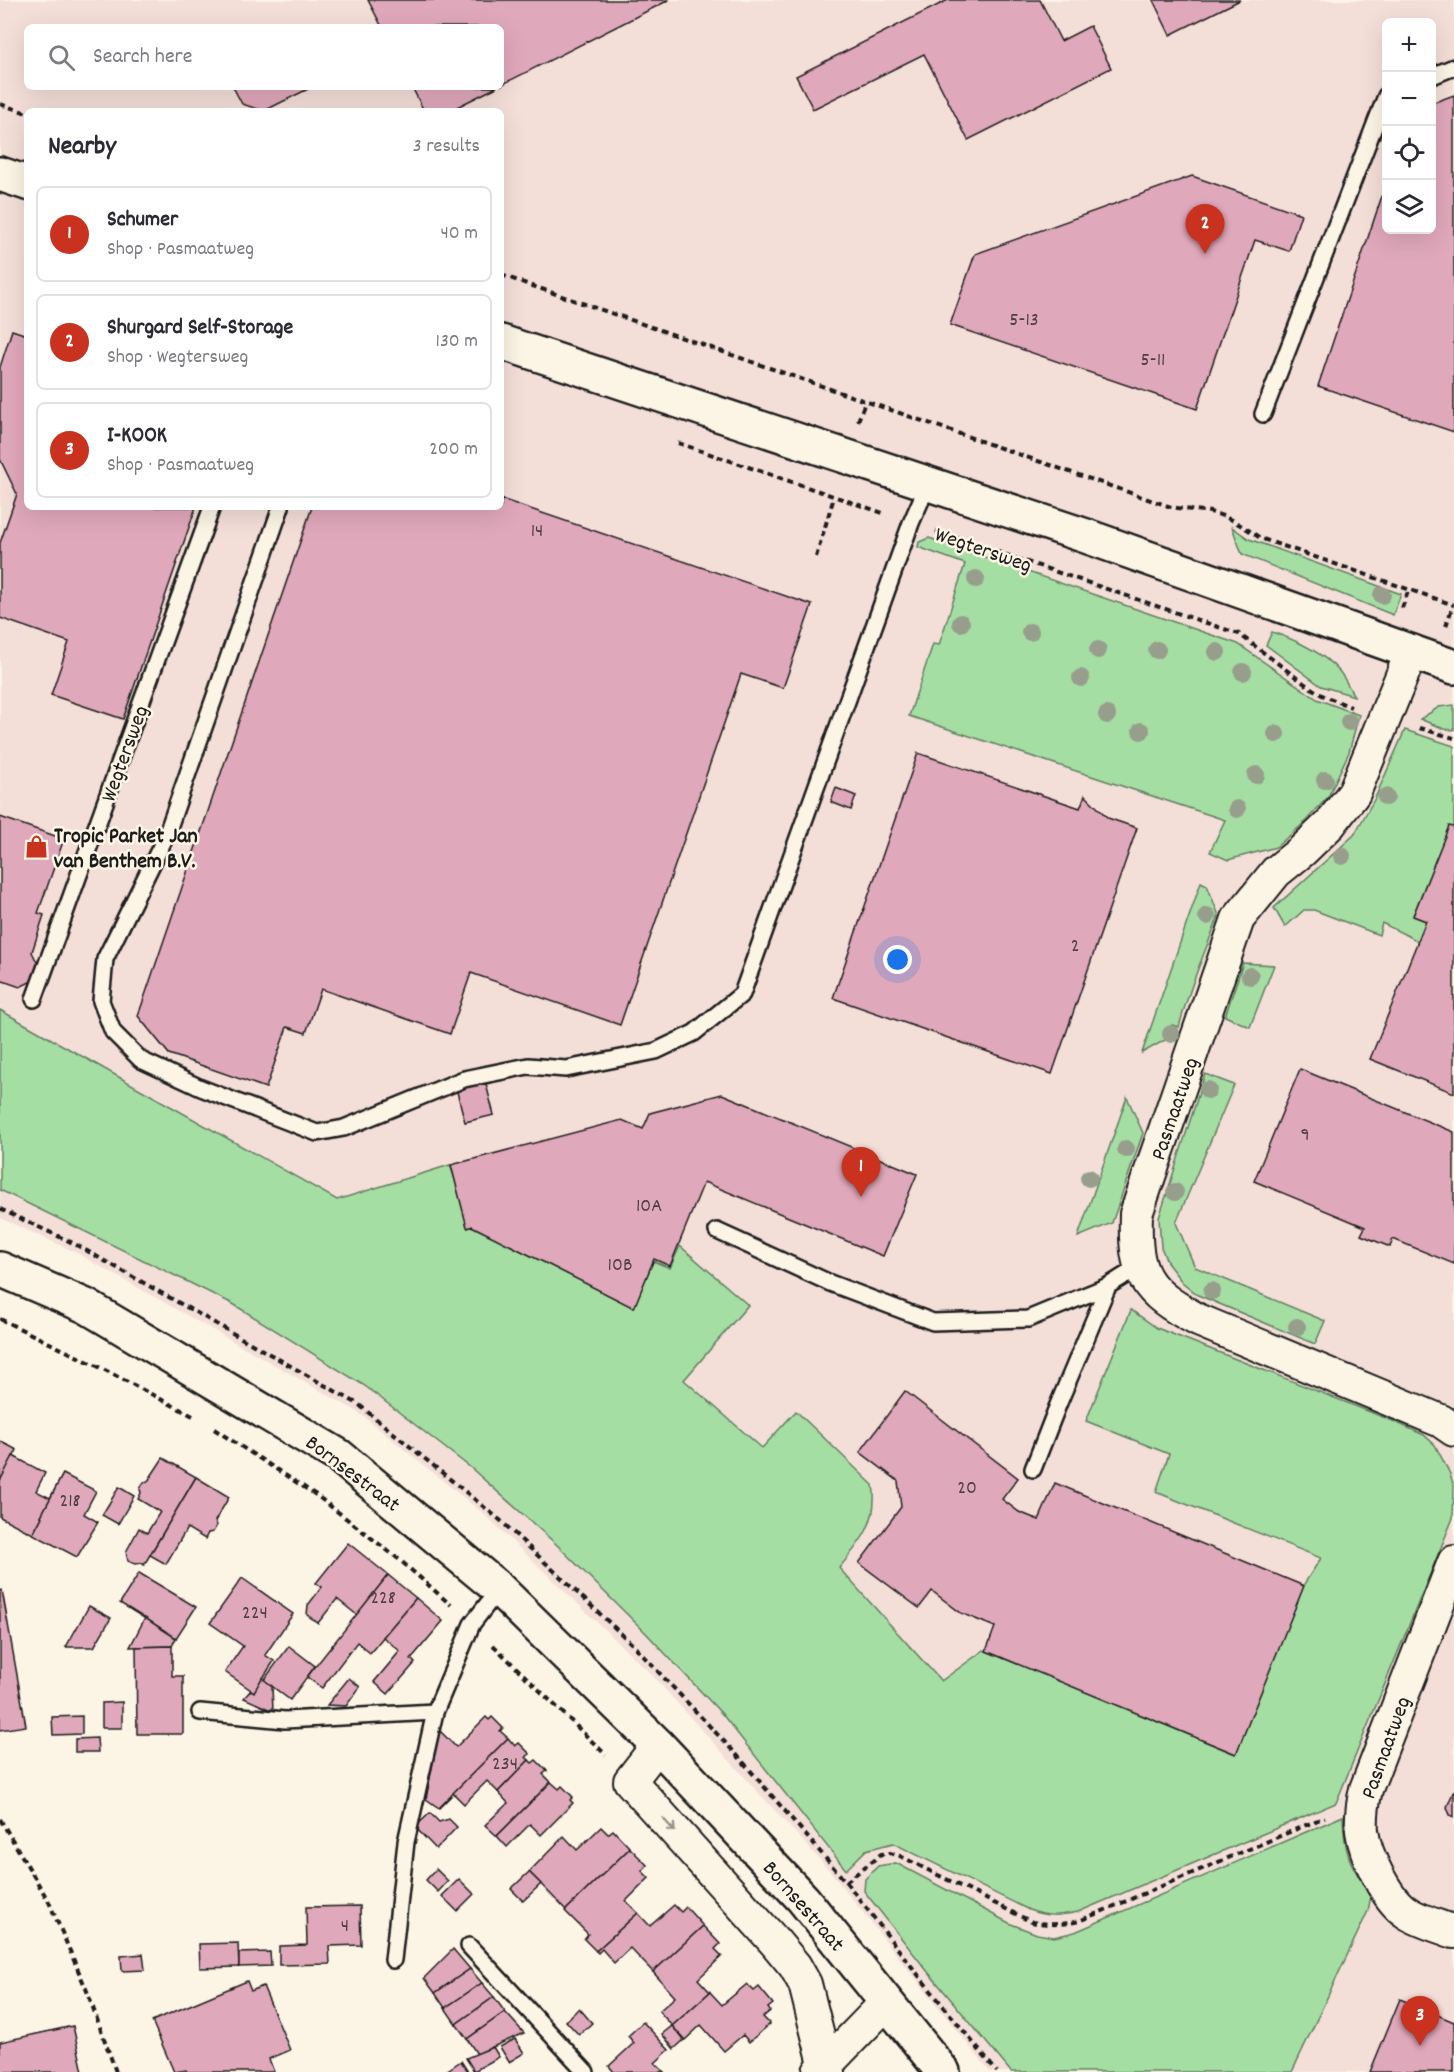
<!DOCTYPE html>
<html lang="en">
<head>
<meta charset="utf-8">
<style>
  :root { --surface:#fff; --page:#f2f2f3; --text:#2b2b33; --muted:#7c7c81; --line:#e1e1e2; --accent:#c8321e }
  body { margin:0; font-family:Dekko,sans-serif; background:var(--page); color:var(--text) }
  .controls { position:absolute; right:18px; top:18px; display:grid; overflow:hidden; border-radius:9px; box-shadow:0 6px 24px #0002 }
  .controls button { width:54px; height:54px; display:grid; place-items:center; padding:0; border:0; border-bottom:2px solid var(--line); background:var(--surface); color:var(--text); font:30px sans-serif }
  .you { position:absolute; left:898px; top:960px; width:21px; height:21px; margin:-15px; border:4px solid #fff; border-radius:50%; background:#1a73e8; box-shadow:0 0 0 9px #1a73e833 }
  .badge { display:grid; place-items:center; width:39px; height:39px; border-radius:50%; background:var(--accent); color:#fff; font-size:20px; font-weight:700 }
  .pin { position:absolute; translate:-50% -50px; filter:drop-shadow(0 2px 3px #0008) }
  .pin::after { content:''; position:absolute; top:32px; width:21px; height:18px; background:inherit; clip-path:polygon(0 0,100% 0,50% 100%) }
  .list { margin:0; padding:0; list-style:none }
  h2 { display:flex; justify-content:space-between; align-items:center; height:78px; margin:0; padding:0 24px; font-size:26px }
  h2 small { font-size:20px; font-weight:400; color:var(--muted) }
  .list li { display:grid; grid-template-columns:39px 1fr auto; gap:18px; align-items:center; box-sizing:border-box; height:96px; margin:0 12px 12px; padding:0 12px; border:2px solid var(--line); border-radius:9px }
  .list b { display:block; font-size:22px; white-space:nowrap }
  .list p { margin:0; font-size:20px; white-space:nowrap; color:var(--muted) }
  .list em { font-size:20px; font-style:normal; color:var(--muted) }
  .icon { flex:none; width:33px; height:33px; fill:none; stroke:currentColor; stroke-width:2; stroke-linecap:round; stroke-linejoin:round }
  .map { position:relative; flex:none; width:1454px; height:2072px; overflow:hidden }
  .search { position:absolute; background:var(--surface); box-shadow:0 6px 24px #0002; left:24px; top:24px; width:480px; height:66px; display:flex; align-items:center; gap:15px; box-sizing:border-box; padding:0 21px; border-radius:9px; color:var(--muted); font-size:22px }
  .panel { position:absolute; background:var(--surface); box-shadow:0 6px 24px #0002; left:24px; top:108px; width:480px; height:402px; border-radius:9px }
  .map>svg:first-child { display:block }
  .built { fill:#f4ded8; fill-rule:evenodd }
  .green { fill:#a5dea3; stroke:#607d60; stroke-width:1.5 }
  .building { fill:#e0a8bb; stroke:#1c1c1c; stroke-width:1.5 }
  .lines { fill:none; stroke-linecap:round; stroke-linejoin:round }
  .lane-casing { stroke:#1c1c1c; stroke-width:20 }
  .street-casing { stroke:#1c1c1c; stroke-width:36 }
  .secondary-casing { stroke:#1c1c1c; stroke-width:38 }
  .primary-casing { stroke:#1c1c1c; stroke-width:38 }
  .path { stroke:#1c1c1c; stroke-width:4; stroke-dasharray:6 4.5; stroke-linecap:butt }
  .lane { stroke:#fcf5e5; stroke-width:15 }
  .street { stroke:#fcf5e5; stroke-width:32 }
  .secondary { stroke:#fcf5e5; stroke-width:33 }
  .primary { stroke:#fcf5e5; stroke-width:33 }
  .tree { fill:#979e8c }
  .oneway { stroke:#97938b }
  .labels { text-anchor:middle; stroke-width:5; stroke-linejoin:round; paint-order:stroke }
  .number-label { font-size:20px; fill:#4d3f44 }
  .street-label { font-size:22px; fill:#1c1c1c; stroke:#fcf5e5 }
  .poi-label { font-size:22px; font-weight:bold; fill:#1c1c1c; stroke:#fcf5e5; text-anchor:start }
</style>
</head>
<body>
<div class="map">
<svg width="1454" height="2072" viewBox="0 0 1454 2072">
  <rect width="100%" height="100%" fill="#fcf5e5"/>
  <filter id="ink" filterUnits="userSpaceOnUse"><feTurbulence type="fractalNoise" baseFrequency=".0167" numOctaves="2"/><feDisplacementMap in="SourceGraphic" scale="12" xChannelSelector="R" yChannelSelector="G"/><feConvolveMatrix kernelMatrix="1 2 1 2 8 2 1 2 1" color-interpolation-filters="sRGB"/></filter>
  <g filter="url(#ink)">
    <path class="built" d="M 0,0 L 1454,0 L 1454,2072 L 990,2072 L 829,1870 L 650,1673 L 485,1515 L 358,1412 L 73,1251 L 0,1218 ZM 1386,22 L 1432,22 L 1432,230 L 1386,230 ZM 27,27 L 501,27 L 501,87 L 27,87 ZM 27,111 L 501,111 L 501,507 L 27,507 Z"/>
    <g class="green">
      <polygon points="1232,527 1249,539 1401,594 1393,615 1242,554"/>
      <polygon points="929,538 1238,644 1317,699 1359,715 1349,752 1328,797 1303,824 1276,847 1228,860 1210,852 1225,820 909,716 933,644 939,645 965,564 918,547 919,542"/>
      <path d="M 1272,632 C 1296,640 1322,652 1339,671 C 1345,678 1349,688 1354,696 L 1321,686 L 1266,645 Z"/>
      <polygon points="1454,705 1454,730 1444,729 1420,719 1439,707"/>
      <polygon points="1405,730 1454,746 1454,827 1449,827 1413,915 1426,921 1418,941 1382,923 1379,935 1314,910 1304,910 1285,927 1274,908 1354,835 1375,798"/>
      <path d="M 1201,882 L 1207,885 L 1219,916 C 1204,953 1189,989 1179,1027 L 1172,1025 L 1167,1039 L 1142,1053 Z"/>
      <polygon points="1243,963 1274,965 1250,1027 1225,1016"/>
      <path d="M 0,1010 L 337,1200 L 450,1165 L 471,1226 L 633,1307 L 653,1261 L 670,1268 L 680,1246 L 748,1305 L 684,1380 L 762,1448 L 796,1411 L 873,1485 C 879,1521 861,1542 839,1568 L 941,1681 L 984,1650 L 1235,1754 L 1304,1584 L 1321,1558 L 1156,1492 L 1169,1454 L 1086,1421 L 1131,1310 L 1157,1328 L 1393,1421 L 1424,1435 L 1435,1445 L 1450,1474 L 1454,1487 L 1453,1518 L 1336,1803 L 1078,1912 C 1059,1916 1047,1917 1029,1910 L 893,1843 L 866,1850 L 846,1870 L 722,1714 L 646,1633 L 556,1544 L 471,1468 L 365,1386 L 233,1304 L 0,1190 Z"/>
      <polygon points="1205,1074 1234,1085 1176,1223 1195,1267 1325,1321 1315,1344 1198,1295 1182,1282 1168,1264 1161,1247 1159,1218"/>
      <polygon points="1127,1097 1143,1133 1112,1223 1078,1237"/>
      <path d="M 1343,1816 C 1344,1855 1350,1864 1371,1896 L 1368,1911 L 1292,2072 L 1011,2072 L 928,1972 L 864,1891 L 865,1879 L 878,1866 L 896,1863 L 1011,1924 L 1037,1934 L 1054,1937 L 1075,1932 Z"/>
    </g>
    <g class="building">
      <polygon points="368,0 669,0 501,85 501,27 382,27"/>
      <polygon points="948,0 1040,0 1061,41 1090,26 1111,68 968,140 924,54 813,109 796,76"/>
      <polygon points="1153,0 1240,0 1170,35"/>
      <polygon points="233,87 312,87 264,111 242,104"/>
      <polygon points="412,87 497,87 449,111 424,111"/>
      <polygon points="1454,95 1454,432 1318,386 1386,184 1386,230 1432,230 1432,103"/>
      <polygon points="1192,176 1301,214 1289,251 1255,240 1197,409 950,325 975,254"/>
      <polygon points="12,330 27,335 27,507 196,507 123,719 51,695 69,642 0,618 0,543 17,494 0,459 0,367"/>
      <polygon points="501,499 812,605 783,688 741,674 620,1025 471,973 450,1034 321,989 306,1033 287,1027 266,1088 169,1054 138,1016 312,507 501,507"/>
      <polygon points="918,753 1080,808 1085,795 1108,818 1137,828 1052,1074 833,998"/>
      <polygon points="836,788 856,796 851,810 831,802"/>
      <polygon points="0,817 64,839 38,913 44,915 32,952 38,964 32,981 20,987 0,980"/>
      <polygon points="1449,826 1454,827 1454,1093 1370,1059 1426,921 1413,916"/>
      <polygon points="1300,1069 1454,1132 1454,1264 1393,1239 1390,1247 1361,1235 1365,1227 1254,1181"/>
      <polygon points="485,1080 494,1115 465,1122 456,1088"/>
      <polygon points="722,1094 917,1174 883,1256 704,1182 670,1266 654,1259 634,1308 472,1226 468,1228 467,1227 451,1165 622,1120 643,1129 650,1113"/>
      <polygon points="905,1391 1018,1478 1002,1499 1019,1512 1039,1520 1055,1483 1304,1586 1236,1754 986,1651 995,1627 961,1613 932,1591 919,1608 859,1563 901,1507 898,1481 860,1452"/>
      <polygon points="0,1441 17,1450 0,1481"/>
      <polygon points="13,1456 45,1473 36,1491 50,1498 63,1474 41,1516 42,1517 33,1534 0,1517 0,1481"/>
      <polygon points="163,1458 196,1477 144,1565 142,1563 135,1564 128,1561 126,1552 139,1528 147,1533 160,1512 138,1499 141,1493 140,1489 144,1482 148,1481"/>
      <polygon points="63,1474 96,1491 84,1514 98,1522 77,1557 33,1534 42,1517 41,1516"/>
      <polygon points="196,1477 229,1497 215,1521 217,1525 213,1532 208,1533 205,1539 187,1528 166,1564 150,1555"/>
      <polygon points="119,1487 134,1496 118,1524 102,1515"/>
      <polygon points="348,1543 388,1575 357,1615 337,1599 318,1623 307,1615 308,1605 322,1587 316,1583"/>
      <polygon points="139,1573 196,1607 176,1638 120,1603"/>
      <polygon points="388,1575 416,1598 370,1653 357,1642 322,1688 307,1677"/>
      <polygon points="242,1578 293,1614 265,1655 274,1661 254,1692 225,1672 243,1646 210,1623"/>
      <polygon points="2,1590 26,1726 0,1730 0,1591"/>
      <polygon points="416,1598 443,1621 411,1659 415,1663 388,1694 374,1682 400,1651 383,1637"/>
      <polygon points="89,1606 111,1618 94,1647 66,1647"/>
      <polygon points="145,1618 176,1638 172,1646 130,1647"/>
      <polygon points="172,1646 172,1676 183,1676 183,1734 137,1734 136,1647"/>
      <polygon points="289,1646 315,1666 290,1700 264,1680"/>
      <polygon points="262,1678 272,1686 273,1711 244,1698 251,1690 254,1692"/>
      <polygon points="349,1678 360,1687 346,1706 327,1705"/>
      <polygon points="122,1702 122,1728 102,1728 102,1703"/>
      <polygon points="82,1716 82,1734 53,1735 52,1717"/>
      <polygon points="486,1717 489,1720 492,1717 503,1728 500,1731 508,1738 439,1808 426,1799 439,1730 456,1747"/>
      <polygon points="97,1738 98,1752 75,1752 75,1739"/>
      <polygon points="508,1738 515,1746 519,1743 530,1754 526,1757 529,1760 498,1792 487,1781 464,1804 453,1793"/>
      <polygon points="529,1760 532,1763 536,1760 547,1771 543,1774 551,1782 497,1836 485,1825 508,1803 498,1792"/>
      <polygon points="551,1782 559,1789 562,1786 573,1797 570,1800 573,1803 541,1835 530,1824 507,1847 497,1836"/>
      <polygon points="1454,1790 1454,1817 1450,1815 1447,1807"/>
      <polygon points="430,1813 439,1822 449,1819 457,1827 436,1849 415,1827"/>
      <polygon points="601,1827 608,1834 613,1830 630,1848 566,1910 529,1872 564,1836 577,1850"/>
      <polygon points="630,1848 647,1865 642,1871 649,1878 626,1901 638,1913 596,1951 584,1939 588,1934 565,1911"/>
      <polygon points="436,1869 448,1881 438,1892 426,1880"/>
      <polygon points="529,1872 541,1884 523,1901 511,1889"/>
      <polygon points="459,1879 474,1894 457,1911 442,1896"/>
      <polygon points="674,1905 681,1912 686,1907 703,1926 653,1972 630,1948 614,1963 602,1949 598,1953 596,1951 638,1913 650,1926"/>
      <polygon points="360,1906 361,1945 329,1946 330,1964 279,1965 279,1946 307,1945 306,1907"/>
      <polygon points="703,1926 720,1944 715,1949 722,1956 698,1979 710,1992 672,2026 659,2011 675,1997 653,1972"/>
      <polygon points="238,1943 239,1967 200,1968 199,1944"/>
      <polygon points="453,1949 470,1969 435,1993 424,1978"/>
      <polygon points="270,1952 271,1966 239,1967 239,1953"/>
      <polygon points="143,1954 145,1970 122,1971 121,1956"/>
      <polygon points="470,1969 482,1983 445,2008 435,1993"/>
      <polygon points="247,1981 251,1991 263,1986 290,2050 269,2059 274,2072 187,2072 186,2070 174,2072 152,2021"/>
      <polygon points="482,1983 494,1997 456,2024 445,2008"/>
      <polygon points="747,1984 754,1991 759,1987 773,2004 768,2008 770,2011 763,2017 770,2024 749,2042 743,2035 724,2051 701,2025 685,2040 672,2026 710,1992 722,2005"/>
      <polygon points="494,1997 505,2012 467,2039 456,2024"/>
      <polygon points="1400,1999 1454,2022 1454,2072 1370,2072"/>
      <polygon points="579,2008 592,2023 579,2035 566,2021"/>
      <polygon points="505,2012 524,2033 477,2054 467,2039"/>
      <polygon points="643,2022 669,2050 655,2063 664,2072 614,2072 609,2066 634,2043 628,2036"/>
      <polygon points="73,2026 83,2072 0,2072 0,2042"/>
      <polygon points="672,2026 684,2040 674,2049 662,2034"/>
      <polygon points="515,2039 524,2053 509,2062 500,2047"/>
      <polygon points="493,2047 499,2057 474,2071 466,2058"/>
      <polygon points="461,2061 468,2072 447,2072 446,2071"/>
    </g>
    <g class="lines">
      <defs>
        <g id="lane">
          <polyline points="1432,76 1454,67"/>
          <polyline points="1263,414 1386,96"/>
          <polyline points="281,507 166,836 105,959 101,1001 113,1032 141,1060 201,1088 317,1133 344,1128 464,1079 528,1066 566,1069 656,1051 694,1033 742,994 911,523 929,482"/>
          <polyline points="34,999 212,507"/>
          <polyline points="717,1231 830,1283 933,1322 1028,1319 1108,1286"/>
          <polyline points="1033,1469 1058,1405 1108,1286 1140,1266"/>
          <polyline points="200,1712 285,1720 435,1712"/>
          <polyline points="469,1946 586,2072"/>
          <polyline points="393,1960 406,1842 435,1712 472,1624 499,1589"/>
        </g>
        <g id="street">
          <path d="M 1412,651 L 1354,793 L 1330,824 L 1302,851 L 1276,872 L 1238,919 L 1136,1214 C 1134,1275 1144,1291 1198,1320 L 1441,1421 L 1454,1430"/>
          <path d="M 1454,1562 L 1366,1789 C 1363,1802 1361,1817 1362,1831 C 1365,1854 1386,1899 1406,1912 C 1419,1921 1439,1926 1454,1932"/>
          <polyline points="658,1745 630,1781 775,1942 795,1966 805,1984 826,2067 829,2072"/>
          <polyline points="819,2072 886,2003"/>
        </g>
        <g id="secondary">
          <polyline points="0,174 27,183"/>
          <polyline points="501,342 1086,536 1454,667"/>
        </g>
        <polyline id="primary" points="0,1269 86,1306 339,1456 499,1589 658,1745 803,1899 943,2072"/>
      </defs>
      <use href="#lane" class="lane-casing"/>
      <use href="#street" class="street-casing"/>
      <use href="#secondary" class="secondary-casing"/>
      <use href="#primary" class="primary-casing"/>
      <g class="path">
        <polyline points="0,104 27,113"/>
        <path d="M 501,275 L 1171,507 C 1182,509 1193,510 1204,511 C 1225,514 1243,526 1260,538 L 1454,605"/>
        <polyline points="858,421 865,402"/>
        <polyline points="678,443 886,514"/>
        <polyline points="936,531 1239,634 1305,684 1322,695 1351,707"/>
        <polyline points="816,557 834,497"/>
        <polyline points="1402,608 1409,589"/>
        <polyline points="1446,626 1453,605"/>
        <polyline points="1419,728 1454,738"/>
        <polyline points="0,1209 73,1243 358,1404 500,1520 632,1644 737,1755 846,1882 919,1976 997,2072"/>
        <polyline points="0,1319 99,1367 195,1417"/>
        <polyline points="214,1429 316,1495 401,1561 451,1605"/>
        <polyline points="493,1645 606,1755"/>
        <polyline points="0,1819 49,1902 87,1991 116,2072"/>
        <path d="M 846,1882 L 881,1854 L 890,1853 L 900,1856 L 1032,1922 C 1048,1925 1063,1925 1079,1921 L 1325,1817"/>
      </g>
      <use href="#lane" class="lane"/>
      <use href="#street" class="street"/>
      <use href="#secondary" class="secondary"/>
      <use href="#primary" class="primary"/>
    </g>
    <g class="tree">
      <circle cx="976" cy="579" r="9"/>
      <circle cx="1382" cy="595" r="9"/>
      <circle cx="961" cy="623" r="9"/>
      <circle cx="1030" cy="632" r="9"/>
      <circle cx="1098" cy="650" r="9"/>
      <circle cx="1157" cy="650" r="9"/>
      <circle cx="1217" cy="652" r="9"/>
      <circle cx="1243" cy="672" r="9"/>
      <circle cx="1081" cy="678" r="9"/>
      <circle cx="1107" cy="715" r="9"/>
      <circle cx="1349" cy="722" r="9"/>
      <circle cx="1141" cy="731" r="9"/>
      <circle cx="1276" cy="734" r="9"/>
      <circle cx="1256" cy="775" r="9"/>
      <circle cx="1325" cy="780" r="9"/>
      <circle cx="1386" cy="797" r="9"/>
      <circle cx="1237" cy="809" r="9"/>
      <circle cx="1342" cy="856" r="9"/>
      <circle cx="1207" cy="916" r="9"/>
      <circle cx="1250" cy="976" r="9"/>
      <circle cx="1171" cy="1034" r="9"/>
      <circle cx="1208" cy="1090" r="9"/>
      <circle cx="1126" cy="1149" r="9"/>
      <circle cx="1089" cy="1178" r="9"/>
      <circle cx="1175" cy="1192" r="9"/>
      <circle cx="1212" cy="1291" r="9"/>
      <circle cx="1297" cy="1327" r="9"/>
    </g>
    <defs><path id="oneway-shaft" d="M-6 0H5M1.5-3L5.5 0L1.5 3" fill="none" stroke-width="1.6" stroke-linecap="round" stroke-linejoin="round" transform="scale(1.5)"/></defs>
    <use class="oneway" href="#oneway-shaft" transform="translate(669 1825) rotate(48)"/>
  </g>
  <defs>
    <symbol id="shop-bare" viewBox="-9 -9 18 18"><path d="M-5-2.5h2.3a2.7 3.5 0 0 1 5.4 0H5L5.5 6h-11ZM-1.5-2.5h3a1.5 2.3 0 0 0-3 0Z" fill="#c8321e" stroke="#fcf5e5" stroke-width="2.5" paint-order="stroke"/></symbol>
  </defs>
  <g fill-rule="evenodd">
    <use href="#shop-bare" x="20" y="830" width="33" height="33"/>
  </g>
  <g class="labels">
    <g class="number-label">
      <text x="1024" y="325">5-13</text>
      <text x="1153" y="365">5-11</text>
      <text x="537" y="536">14</text>
      <text x="1075" y="951">2</text>
      <text x="1305" y="1140">9</text>
      <text x="649" y="1211">10A</text>
      <text x="620" y="1270">10B</text>
      <text x="967" y="1493">20</text>
      <text x="70" y="1506">218</text>
      <text x="383" y="1603">228</text>
      <text x="255" y="1618">224</text>
      <text x="505" y="1769">234</text>
      <text x="345" y="1931">4</text>
    </g>
    <g class="street-label">
      <text transform="translate(984 548) rotate(19)" y="8">Wegtersweg</text>
      <text transform="translate(123 753) rotate(-70)" y="8">Wegtersweg</text>
      <text transform="translate(1173 1108) rotate(-71)" y="8">Pasmaatweg</text>
      <text transform="translate(354 1472) rotate(37)" y="8">Bornsestraat</text>
      <text transform="translate(1384 1747) rotate(-70)" y="8">Pasmaatweg</text>
      <text transform="translate(805 1905) rotate(49)" y="8">Bornsestraat</text>
    </g>
    <g class="poi-label">
      <text x="54" y="842">Tropic Parket Jan<tspan x="54" dy="25">van Benthem B.V.</tspan></text>
    </g>
  </g>
</svg>
<div class="controls">
<button>+</button>
<button>−</button>
<button><svg class="icon" aria-label="locate" viewBox="0 0 24 24"><circle cx="12" cy="12" r="6"/><path d="M12 2v4M12 18v4M2 12h4M18 12h4"/></svg></button>
<button><svg class="icon" aria-label="layers" viewBox="0 0 24 24"><path d="M12 4l9 5-9 5-9-5zM3 14l9 5 9-5"/></svg></button>
</div>
<div class="you"></div>
<div class="pin badge" style="left:861px;top:1197px">1</div>
<div class="pin badge" style="left:1205px;top:254px">2</div>
<div class="pin badge" style="left:1420px;top:2046px">3</div>
<div class="search"><svg class="icon" aria-label="search" viewBox="0 0 24 24"><circle cx="10" cy="10" r="6"/><path d="M15 15l6 6"/></svg>Search here</div>
<section class="panel">
<h2>Nearby<small>3 results</small></h2>
<ul class="list">
<li><span class="badge">1</span><div><b>Schumer</b><p>Shop · Pasmaatweg</p></div><em>40 m</em></li>
<li><span class="badge">2</span><div><b>Shurgard Self-Storage</b><p>Shop · Wegtersweg</p></div><em>130 m</em></li>
<li><span class="badge">3</span><div><b>I-KOOK</b><p>Shop · Pasmaatweg</p></div><em>200 m</em></li>
</ul>
</section>
</div>
</body>
</html>
